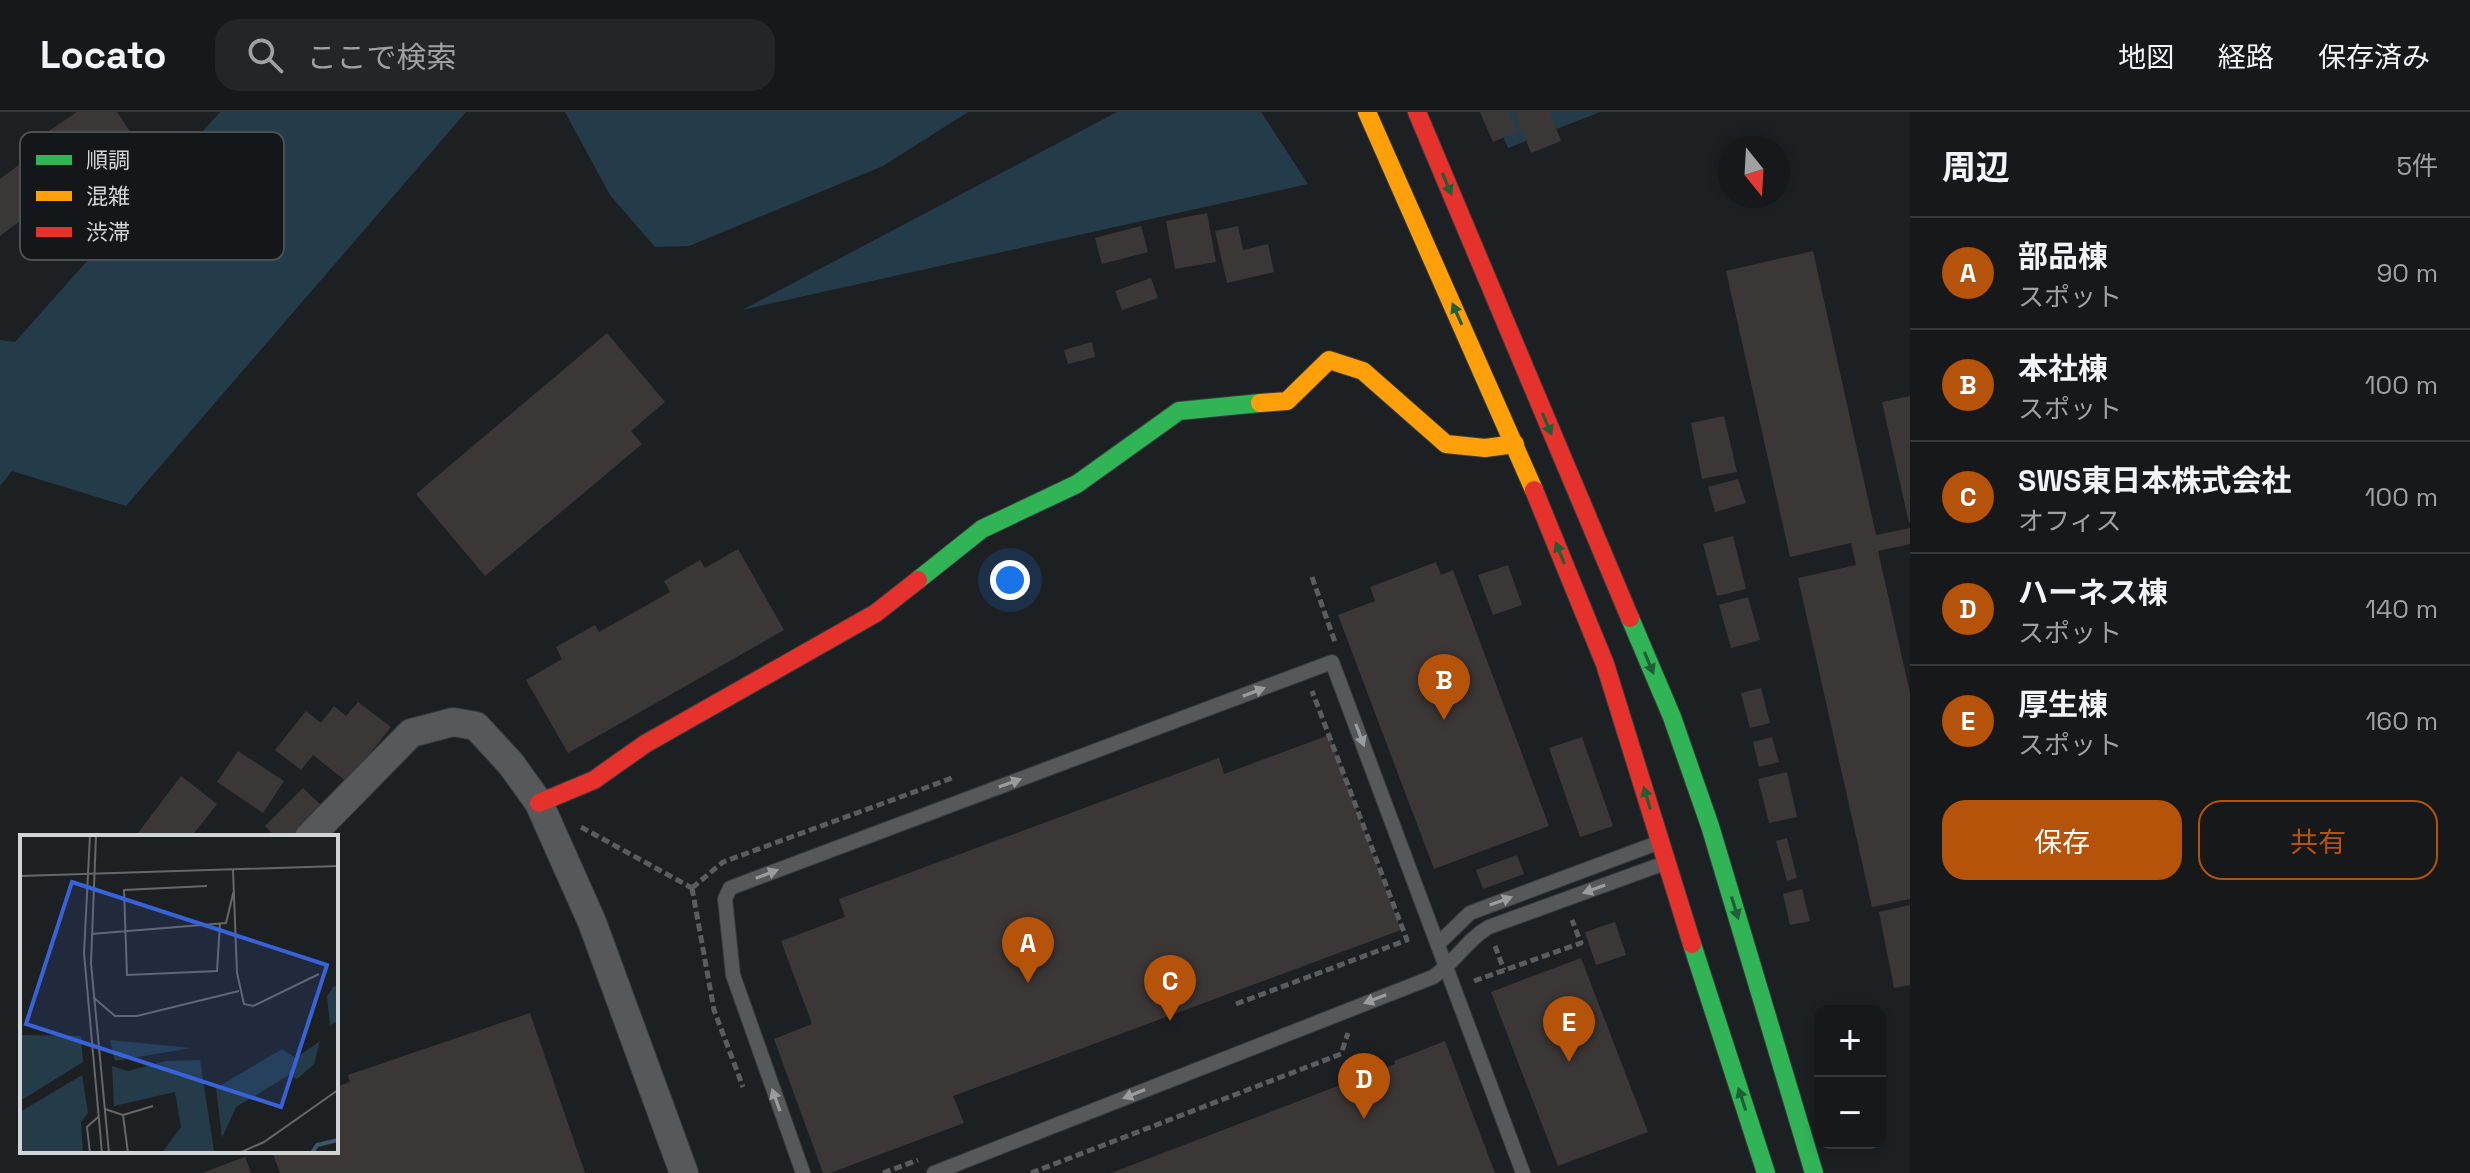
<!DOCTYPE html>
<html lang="ja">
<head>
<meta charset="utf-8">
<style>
  :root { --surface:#16181a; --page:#232527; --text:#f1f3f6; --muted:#9ea0a2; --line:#353739; --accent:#b45309 }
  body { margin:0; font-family:"Space Grotesk","Noto Sans JP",sans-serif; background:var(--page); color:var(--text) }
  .controls { position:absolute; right:24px; bottom:24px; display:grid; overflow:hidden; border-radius:16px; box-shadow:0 4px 12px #0003 }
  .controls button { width:72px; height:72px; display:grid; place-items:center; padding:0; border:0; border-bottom:2px solid var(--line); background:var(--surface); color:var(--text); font:40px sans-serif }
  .compass { position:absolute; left:1718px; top:24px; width:72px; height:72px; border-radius:50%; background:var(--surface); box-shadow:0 4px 12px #0003; rotate:162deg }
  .you { position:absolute; left:1010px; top:468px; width:28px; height:28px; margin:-20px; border:6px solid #fff; border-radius:50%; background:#1a73e8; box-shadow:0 0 0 12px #1a73e833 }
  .badge { display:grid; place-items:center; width:52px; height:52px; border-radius:50%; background:var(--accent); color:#fff; font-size:26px; font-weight:700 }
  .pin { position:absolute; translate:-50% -66px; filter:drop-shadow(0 2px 4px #0008) }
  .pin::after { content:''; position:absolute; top:42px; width:28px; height:24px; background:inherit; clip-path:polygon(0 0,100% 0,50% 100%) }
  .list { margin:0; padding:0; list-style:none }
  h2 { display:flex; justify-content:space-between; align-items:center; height:104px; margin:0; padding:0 32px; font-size:34px }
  h2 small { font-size:26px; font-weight:400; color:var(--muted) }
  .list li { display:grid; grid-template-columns:52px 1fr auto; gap:24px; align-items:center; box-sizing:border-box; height:112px; padding:0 32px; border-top:2px solid var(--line) }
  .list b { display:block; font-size:30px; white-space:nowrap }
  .list p { margin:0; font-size:26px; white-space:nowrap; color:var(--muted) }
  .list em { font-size:26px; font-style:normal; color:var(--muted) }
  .actions { display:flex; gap:16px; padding:24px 32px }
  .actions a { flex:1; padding:18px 0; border:2px solid var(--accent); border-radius:24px; text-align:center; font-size:28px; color:var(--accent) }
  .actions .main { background:var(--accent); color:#fff }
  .icon { flex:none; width:44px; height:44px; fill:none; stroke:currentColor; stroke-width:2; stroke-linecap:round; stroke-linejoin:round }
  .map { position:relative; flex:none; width:1910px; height:1061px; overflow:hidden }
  header { display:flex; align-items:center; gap:48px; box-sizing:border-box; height:112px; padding:0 40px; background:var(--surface); border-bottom:2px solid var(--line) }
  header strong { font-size:38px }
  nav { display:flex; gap:44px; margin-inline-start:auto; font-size:28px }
  .search { width:560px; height:72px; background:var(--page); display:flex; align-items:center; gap:20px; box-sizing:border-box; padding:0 28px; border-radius:24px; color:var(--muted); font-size:30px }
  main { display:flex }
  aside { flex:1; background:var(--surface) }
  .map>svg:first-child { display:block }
  .green { fill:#243b49 }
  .building { fill:#3b3736 }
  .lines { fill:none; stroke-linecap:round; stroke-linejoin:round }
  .lane-casing { stroke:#383b3c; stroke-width:16 }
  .street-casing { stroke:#383b3c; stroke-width:30 }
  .fast-casing { stroke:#383b3c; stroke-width:20 }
  .slow-casing { stroke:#383b3c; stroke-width:20 }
  .jam-casing { stroke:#383b3c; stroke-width:20 }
  .path { stroke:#5a5c5e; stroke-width:5; stroke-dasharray:8 4; stroke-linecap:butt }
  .lane { stroke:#565859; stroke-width:14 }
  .street { stroke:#565859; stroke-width:28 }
  .fast { stroke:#30b455; stroke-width:18 }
  .slow { stroke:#ff9f0a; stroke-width:18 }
  .jam { stroke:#e5322d; stroke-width:18 }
  .oneway { fill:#205e35 }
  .oneway2 { fill:#9a9d9e }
  .inset-river { fill:none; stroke:#3c5767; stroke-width:4 }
  .inset-road { fill:none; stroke:#65686a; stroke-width:2 }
  .view { fill:#3862d8; fill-opacity:0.15; stroke:#3862d8; stroke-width:4 }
  .inset-edge { fill:none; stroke:#d2d5d7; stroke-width:4 }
  .key { fill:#13171a; stroke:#4c5053; stroke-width:2 }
  .key-label { font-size:22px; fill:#d2d5d7 }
</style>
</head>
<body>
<header>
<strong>Locato</strong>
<div class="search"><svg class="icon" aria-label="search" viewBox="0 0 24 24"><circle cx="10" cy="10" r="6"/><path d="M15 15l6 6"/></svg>ここで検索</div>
<nav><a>地図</a><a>経路</a><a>保存済み</a></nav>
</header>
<main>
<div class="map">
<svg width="1910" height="1061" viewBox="0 0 1910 1061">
  <rect width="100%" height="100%" fill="#1d2022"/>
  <g class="green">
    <polygon points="220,0 466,0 126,394 12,359 0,374 0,228 15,230"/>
    <polygon points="565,0 968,0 883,54 689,134 655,135 610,83"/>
    <polygon points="1117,0 1261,0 1308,72 742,198"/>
    <polygon points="1493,0 1600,0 1508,36"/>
  </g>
  <g class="building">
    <polygon points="77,0 117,0 139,33 77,74 43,23"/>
    <polygon points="1480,0 1508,0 1517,20 1493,30"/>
    <polygon points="1515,0 1550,0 1561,29 1531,41"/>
    <polygon points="39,38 66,75 0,124 0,67"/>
    <polygon points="1207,101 1216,150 1175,157 1166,109"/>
    <polygon points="1141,114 1148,140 1102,152 1095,126"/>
    <polygon points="1238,114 1243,138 1268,132 1274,160 1227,171 1215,119"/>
    <polygon points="1813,139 1876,423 1910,416 1910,432 1878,439 1910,581 1910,787 1872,795 1798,466 1856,453 1851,431 1790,445 1726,159"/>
    <polygon points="1151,166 1158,186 1122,198 1115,179"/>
    <polygon points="607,221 665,290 631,319 642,332 485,464 416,382"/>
    <polygon points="1092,230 1095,245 1068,252 1064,238"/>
    <polygon points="1910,284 1910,410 1909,411 1882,290"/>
    <polygon points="1724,304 1737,360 1702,367 1691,311"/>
    <polygon points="1738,367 1746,391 1715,400 1708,375"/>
    <polygon points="1733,424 1746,477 1717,484 1703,432"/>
    <polygon points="738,437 784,518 568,641 526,568 562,547 556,535 595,513 599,520 670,480 664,469 700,448 705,456"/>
    <polygon points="1436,450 1441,463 1453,458 1549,714 1434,757 1338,503 1375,489 1370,475"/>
    <polygon points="1508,453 1522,493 1493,503 1478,463"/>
    <polygon points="1748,485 1760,528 1731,536 1719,493"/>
    <polygon points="1761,576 1770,611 1750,616 1741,581"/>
    <polygon points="358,590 391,615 347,670 313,643 301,658 275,638 306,599 321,611 334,594 346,604"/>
    <polygon points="1329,623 1401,818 953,984 964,1011 830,1061 823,1061 774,927 812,912 781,829 845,805 839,787 1219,646 1224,662"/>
    <polygon points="1582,625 1613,714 1580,725 1549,636"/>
    <polygon points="1772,625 1779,650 1759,655 1753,630"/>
    <polygon points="238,639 284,669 263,701 217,670"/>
    <polygon points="1787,660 1797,705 1769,711 1758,667"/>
    <polygon points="181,664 217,692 191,725 143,725 138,721"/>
    <polygon points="303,676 325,697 298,725 276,725 265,714"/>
    <polygon points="1787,726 1797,766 1787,769 1776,729"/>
    <polygon points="1517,743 1524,762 1483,777 1476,758"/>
    <polygon points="1802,777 1810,809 1790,813 1783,782"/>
    <polygon points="1910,793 1910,873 1894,876 1879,800"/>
    <polygon points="1615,810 1626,843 1596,853 1585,820"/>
    <polygon points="1581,846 1648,1020 1558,1054 1491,880"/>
    <polygon points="530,901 585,1061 280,1061 272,1039 336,1039 336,975 350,970 348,963"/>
    <polygon points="1445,929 1495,1061 1111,1061 1395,952 1394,949"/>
    <polygon points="245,1045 251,1061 202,1061"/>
  </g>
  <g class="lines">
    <defs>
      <g id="lane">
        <polyline points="1438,832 1470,801 1660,730"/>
        <polyline points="803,1061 733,863 725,787 730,776 1332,550 1523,1061"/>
        <path d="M 934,1061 L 1433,865 C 1455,851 1467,827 1489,815 L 1665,751"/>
      </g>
      <polyline id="street" points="309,725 411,621 453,610 476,614 511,652 539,691 592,810 684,1061"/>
      <g id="fast">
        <polyline points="918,468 982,417 1077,372 1179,299 1260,291"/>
        <polyline points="1630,506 1672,605 1710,714 1814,1061"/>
        <polyline points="1692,832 1766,1061"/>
      </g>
      <g id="slow">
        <polyline points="1367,0 1534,378"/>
        <polyline points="1260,291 1287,289 1329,248 1363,259 1446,332 1485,336 1515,332"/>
      </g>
      <g id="jam">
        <polyline points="1417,0 1630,506"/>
        <polyline points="1534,378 1605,552 1692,832"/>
        <polyline points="539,691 594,668 645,632 876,501 918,468"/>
      </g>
    </defs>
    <use href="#lane" class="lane-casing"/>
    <use href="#street" class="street-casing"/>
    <use href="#fast" class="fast-casing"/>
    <use href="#slow" class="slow-casing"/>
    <use href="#jam" class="jam-casing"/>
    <g class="path">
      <polyline points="1312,465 1335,530"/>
      <polyline points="581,715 692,776"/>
      <polyline points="692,776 723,750 955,665"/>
      <polyline points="692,776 714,898 743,975"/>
      <polyline points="1495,834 1504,858"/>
      <polyline points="1474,869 1581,831 1572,808"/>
      <polyline points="1236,892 1407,828 1312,579"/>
      <polyline points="883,1061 918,1048"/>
      <polyline points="1031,1061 1341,942 1348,921"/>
    </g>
    <use href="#lane" class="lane"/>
    <use href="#street" class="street"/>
    <use href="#fast" class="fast"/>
    <use href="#slow" class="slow"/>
    <use href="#jam" class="jam"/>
  </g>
  <defs><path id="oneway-solid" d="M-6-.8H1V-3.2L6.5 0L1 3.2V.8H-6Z" transform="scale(2)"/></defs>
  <g class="oneway">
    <use href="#oneway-solid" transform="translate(1447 72) rotate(67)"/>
    <use href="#oneway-solid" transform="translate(1457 202) rotate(-114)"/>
    <use href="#oneway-solid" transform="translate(1547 312) rotate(67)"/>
    <use href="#oneway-solid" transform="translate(1560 441) rotate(-112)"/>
    <use href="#oneway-solid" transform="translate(1649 551) rotate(67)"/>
    <use href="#oneway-solid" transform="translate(1647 686) rotate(-107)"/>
    <use href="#oneway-solid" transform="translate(1735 796) rotate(73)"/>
    <use href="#oneway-solid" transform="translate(1742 987) rotate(-108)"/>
  </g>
  <g class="oneway2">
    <use href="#oneway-solid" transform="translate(1254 580) rotate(-21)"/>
    <use href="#oneway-solid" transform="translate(1360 623) rotate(69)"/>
    <use href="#oneway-solid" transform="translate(1010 671) rotate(-20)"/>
    <use href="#oneway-solid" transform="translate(767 762) rotate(-21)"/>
    <use href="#oneway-solid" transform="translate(1594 777) rotate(160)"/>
    <use href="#oneway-solid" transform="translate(1501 789) rotate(-20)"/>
    <use href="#oneway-solid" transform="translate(1375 887) rotate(159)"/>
    <use href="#oneway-solid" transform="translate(1134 982) rotate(158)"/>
    <use href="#oneway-solid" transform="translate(776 988) rotate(-110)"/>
  </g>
  <g transform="translate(20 723)">
    <rect width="318" height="318" fill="#1d2022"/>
    <path d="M 314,151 L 318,152 L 318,186 L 310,190 L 307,161 ZM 0,200 L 61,201 L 63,227 L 0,266 ZM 90,205 L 171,213 L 95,226 ZM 300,206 L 294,229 L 277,244 L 269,240 L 216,272 L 202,303 L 196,253 L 262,214 L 276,223 ZM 180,225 L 194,316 L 142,318 L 161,292 L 155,257 L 94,271 L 92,231 L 108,236 L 146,226 ZM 62,240 L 68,278 L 61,287 L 63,318 L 0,318 L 0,277 Z" fill="#243b49"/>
    <path class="inset-river" d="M 292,318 L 297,310 L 318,305"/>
    <path class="inset-road" d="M 70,0 L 64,118 L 82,318M 76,0 L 71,128 L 89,318M 213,35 L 217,138 L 224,169 L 233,171 L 299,139M 0,41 L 318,31M 187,51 L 104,55 L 107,140 L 197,136 L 200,88M 71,99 L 206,88 L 214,55M 73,162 L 95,181 L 117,181 L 219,156M 85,274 L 103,280 L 108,318M 103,280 L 133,271M 70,318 L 67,292 L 78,282M 219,318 L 244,307 L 318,255"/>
    <path class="view" d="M 52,47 L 307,130 L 261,272 L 6,189 Z"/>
    <rect width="318" height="318" class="inset-edge"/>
  </g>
  <rect x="20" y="20" width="264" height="128" rx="12" class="key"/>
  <rect x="36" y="43" width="36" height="10" fill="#30b455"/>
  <rect x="36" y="79" width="36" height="10" fill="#ff9f0a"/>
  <rect x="36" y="115" width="36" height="10" fill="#e5322d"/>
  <g class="key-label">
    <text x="86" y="56">順調</text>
    <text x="86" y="92">混雑</text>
    <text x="86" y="128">渋滞</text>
  </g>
</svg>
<div class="controls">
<button>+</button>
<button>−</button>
</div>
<svg class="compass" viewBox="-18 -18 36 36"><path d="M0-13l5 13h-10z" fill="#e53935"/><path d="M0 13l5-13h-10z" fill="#9ea0a2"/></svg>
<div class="you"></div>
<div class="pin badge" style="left:1028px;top:871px">A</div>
<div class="pin badge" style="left:1444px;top:608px">B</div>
<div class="pin badge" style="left:1170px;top:909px">C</div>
<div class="pin badge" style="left:1364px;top:1007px">D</div>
<div class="pin badge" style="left:1569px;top:950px">E</div>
</div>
<aside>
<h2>周辺<small>5件</small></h2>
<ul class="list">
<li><span class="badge">A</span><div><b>部品棟</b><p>スポット</p></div><em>90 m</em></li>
<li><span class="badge">B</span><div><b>本社棟</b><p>スポット</p></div><em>100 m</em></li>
<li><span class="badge">C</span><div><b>SWS東日本株式会社</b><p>オフィス</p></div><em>100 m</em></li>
<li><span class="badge">D</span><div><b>ハーネス棟</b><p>スポット</p></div><em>140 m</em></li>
<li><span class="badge">E</span><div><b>厚生棟</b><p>スポット</p></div><em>160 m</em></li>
</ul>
<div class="actions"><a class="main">保存</a><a>共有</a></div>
</aside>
</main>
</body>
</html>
